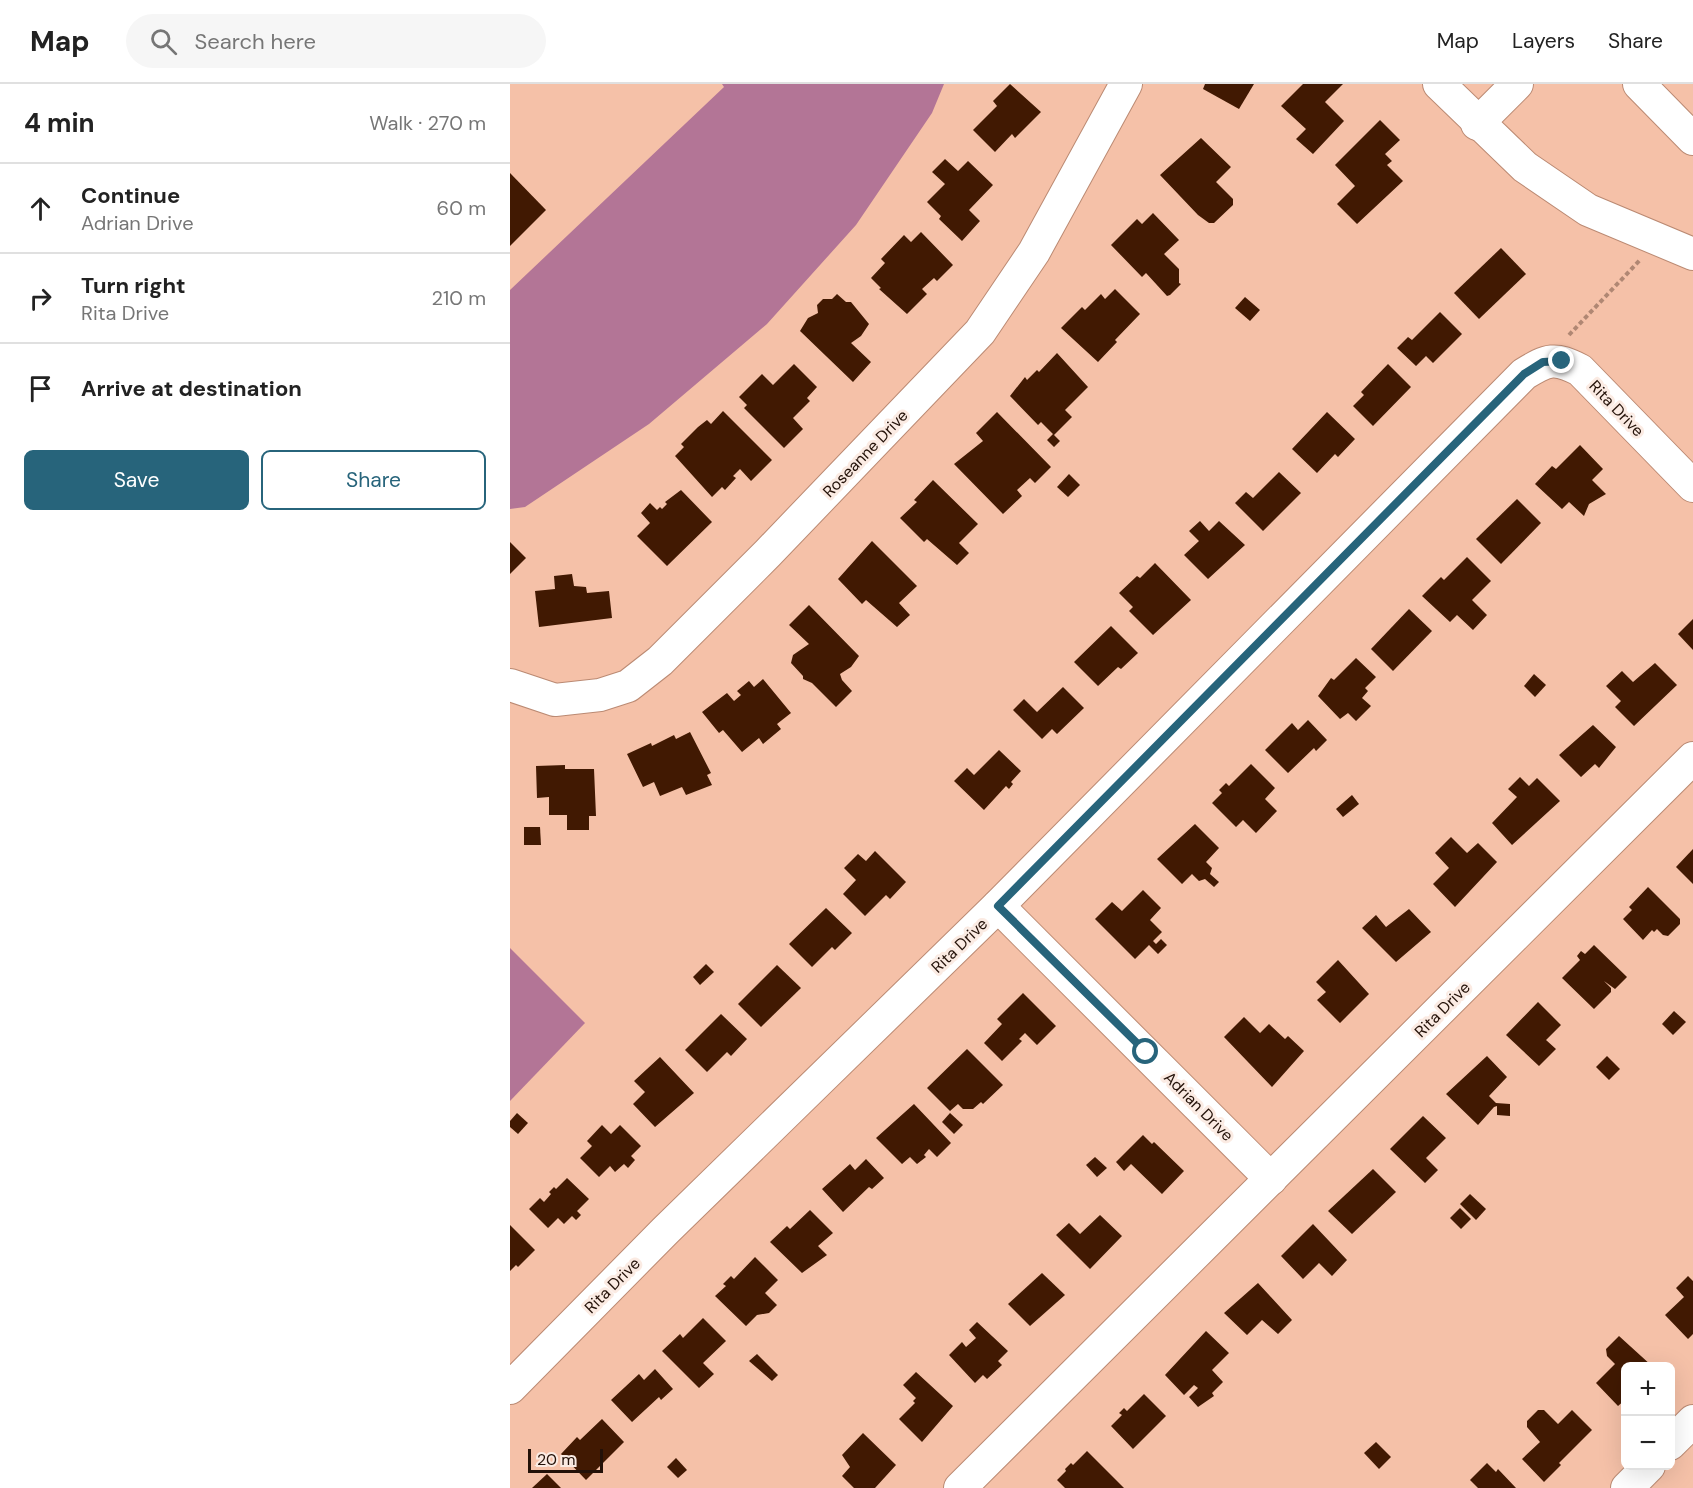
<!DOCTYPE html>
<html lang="en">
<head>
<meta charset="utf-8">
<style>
  :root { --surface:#fff; --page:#f6f6f6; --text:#222; --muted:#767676; --line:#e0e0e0; --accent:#27647b }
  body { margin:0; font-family:"DM Sans",sans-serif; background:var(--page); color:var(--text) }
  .controls { position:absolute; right:18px; bottom:18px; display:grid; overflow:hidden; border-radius:9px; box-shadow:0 6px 24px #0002 }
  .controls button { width:54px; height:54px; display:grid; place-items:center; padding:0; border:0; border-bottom:2px solid var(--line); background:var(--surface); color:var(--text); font:30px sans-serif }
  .scale { position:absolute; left:18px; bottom:15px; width:75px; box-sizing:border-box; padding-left:6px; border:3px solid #231108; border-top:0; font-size:16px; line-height:21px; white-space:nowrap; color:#231108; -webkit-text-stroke:4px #fbebe3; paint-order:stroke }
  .stop { position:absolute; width:18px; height:18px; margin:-14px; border:4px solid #27647b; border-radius:50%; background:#fff }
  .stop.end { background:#27647b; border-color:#fff; box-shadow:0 2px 6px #0008 }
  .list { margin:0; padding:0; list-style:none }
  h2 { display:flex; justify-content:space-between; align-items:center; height:78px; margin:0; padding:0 24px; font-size:26px }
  h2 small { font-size:20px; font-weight:400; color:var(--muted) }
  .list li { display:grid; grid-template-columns:39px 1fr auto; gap:18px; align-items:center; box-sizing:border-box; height:90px; padding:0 24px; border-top:2px solid var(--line) }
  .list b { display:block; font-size:22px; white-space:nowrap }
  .list p { margin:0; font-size:20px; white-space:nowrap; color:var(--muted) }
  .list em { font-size:20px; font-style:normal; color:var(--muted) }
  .actions { display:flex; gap:12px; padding:18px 24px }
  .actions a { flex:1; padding:14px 0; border:2px solid var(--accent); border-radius:9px; text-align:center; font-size:21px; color:var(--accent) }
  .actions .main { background:var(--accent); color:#fff }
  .icon { flex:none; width:33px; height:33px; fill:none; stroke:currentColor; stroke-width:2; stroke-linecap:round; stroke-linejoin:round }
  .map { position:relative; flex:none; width:1183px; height:1404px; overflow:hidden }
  header { display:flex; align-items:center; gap:36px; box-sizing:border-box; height:84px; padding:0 30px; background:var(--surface); border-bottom:2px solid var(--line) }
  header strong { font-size:28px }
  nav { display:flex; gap:33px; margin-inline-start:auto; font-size:21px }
  .search { width:420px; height:54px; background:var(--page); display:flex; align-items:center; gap:15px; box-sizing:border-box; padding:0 21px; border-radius:33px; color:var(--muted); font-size:22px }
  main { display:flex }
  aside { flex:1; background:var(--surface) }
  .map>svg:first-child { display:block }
  .forest { fill:#b37596 }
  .building { fill:#411902 }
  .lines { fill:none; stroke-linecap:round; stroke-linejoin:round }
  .minor-casing { stroke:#bb8a73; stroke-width:34 }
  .path { stroke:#b08773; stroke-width:4; stroke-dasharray:4.5 3; stroke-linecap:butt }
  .minor { stroke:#fff; stroke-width:32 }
  .route { stroke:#27647b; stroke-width:8 }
  .labels { text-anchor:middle; stroke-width:6; stroke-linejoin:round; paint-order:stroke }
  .street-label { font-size:16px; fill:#231108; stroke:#fbebe3 }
</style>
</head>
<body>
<header>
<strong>Map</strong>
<div class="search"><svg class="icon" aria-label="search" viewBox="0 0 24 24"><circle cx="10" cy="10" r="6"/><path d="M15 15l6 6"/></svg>Search here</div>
<nav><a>Map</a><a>Layers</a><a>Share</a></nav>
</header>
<main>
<aside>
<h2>4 min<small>Walk · 270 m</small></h2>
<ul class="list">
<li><svg class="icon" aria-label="ahead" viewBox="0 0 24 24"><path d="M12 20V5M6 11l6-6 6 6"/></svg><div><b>Continue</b><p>Adrian Drive</p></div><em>60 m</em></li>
<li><svg class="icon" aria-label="right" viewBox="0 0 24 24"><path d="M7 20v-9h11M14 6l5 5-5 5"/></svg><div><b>Turn right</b><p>Rita Drive</p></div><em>210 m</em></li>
<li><svg class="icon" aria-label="arrive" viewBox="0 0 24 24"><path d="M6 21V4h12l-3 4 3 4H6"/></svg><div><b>Arrive at destination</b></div></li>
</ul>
<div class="actions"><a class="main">Save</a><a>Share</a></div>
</aside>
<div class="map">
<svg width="1183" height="1404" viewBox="0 0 1183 1404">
  <rect width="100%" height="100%" fill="#f5c1a8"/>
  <g class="forest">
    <polygon points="212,0 434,0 422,29 346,141 257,240 139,340 15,423 0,425 0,206 214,3"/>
    <polygon points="0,864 75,939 0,1017"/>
  </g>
  <g class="building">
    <polygon points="500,0 531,28 505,54 502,50 485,68 463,46 487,22 483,17"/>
    <polygon points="695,0 744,0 729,25 693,5"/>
    <polygon points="793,0 833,0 815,18 834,37 803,70 786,55 796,45 771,22"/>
    <polygon points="870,36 890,56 875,70 882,77 877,81 893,97 847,140 827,120 845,102 825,81"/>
    <polygon points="691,54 721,83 706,98 723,115 723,121 704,139 699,139 688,131 650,91"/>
    <polygon points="435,75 448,87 458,77 483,101 459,126 470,137 452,157 429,135 431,132 417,118 435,100 422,88"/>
    <polygon points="0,89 36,126 0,162"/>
    <polygon points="643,129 669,156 654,170 669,185 669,199 671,200 660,211 657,212 636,189 632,193 601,161 627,135 632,140"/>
    <polygon points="411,148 443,181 427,197 424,194 412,205 417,210 397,230 369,205 371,204 361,194 375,179 371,175 394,151 401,158"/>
    <polygon points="991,164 1016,190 969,235 944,209"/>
    <polygon points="605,205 630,230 605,256 607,258 588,278 551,244 572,223 575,226 591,210 595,215"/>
    <polygon points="327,210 336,218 341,218 359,240 351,252 341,259 361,278 343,298 290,247 298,234 308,229 307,221 313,215 322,215"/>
    <polygon points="735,213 750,226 740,237 725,224"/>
    <polygon points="930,228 952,250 923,279 916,272 906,282 887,264 898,253 902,256"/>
    <polygon points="547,269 578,303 555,326 562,333 544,351 550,357 544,363 537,356 543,350 531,338 528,341 500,312 515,293 517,296 527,286 529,288"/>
    <polygon points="284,280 307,303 297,314 300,317 283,334 293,345 274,364 234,324 237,321 229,313 252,290 263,301"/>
    <polygon points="878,280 901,303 863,342 843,322 854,311 851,308"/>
    <polygon points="213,327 262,376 241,397 230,385 223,392 226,394 215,406 212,403 202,413 165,372 174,363 171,360 188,343 197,336 201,340"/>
    <polygon points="487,328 541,383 525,399 520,394 507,406 512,412 493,430 444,380 473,357 466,349"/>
    <polygon points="817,328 845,355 828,373 825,370 807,389 782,365"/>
    <polygon points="1070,361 1093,385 1082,396 1096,410 1079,420 1074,432 1059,418 1052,425 1025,400 1042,382 1046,385"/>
    <polygon points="769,388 791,409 753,447 725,419 736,408 743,414"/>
    <polygon points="559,390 570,401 558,413 547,403"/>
    <polygon points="423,396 468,440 449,459 459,469 447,481 417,455 414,458 390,434 407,418 404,416"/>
    <polygon points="171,406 202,438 157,482 127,452 140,439 131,429 140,419 147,426 150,423 152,425 157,420 155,418"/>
    <polygon points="1007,415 1031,439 991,480 966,455"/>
    <polygon points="690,437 699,447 709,437 735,461 698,495 674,471 689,457 679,447"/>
    <polygon points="362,457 407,502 389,519 400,531 387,543 356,516 352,520 328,495"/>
    <polygon points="0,458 16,474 0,490"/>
    <polygon points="957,473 981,497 962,516 977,531 963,546 947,531 940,538 912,512 931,493 934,496"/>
    <polygon points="645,479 681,516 643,551 619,527 623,523 609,509 627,492 630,494"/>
    <polygon points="62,490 64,502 76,503 77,509 99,507 102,534 29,543 25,507 45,505 44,492"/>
    <polygon points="299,521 349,572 341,583 330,590 332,596 342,607 326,623 302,599 293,595 293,592 281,579 283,571 299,560 279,541"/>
    <polygon points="899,525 922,547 883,587 861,565"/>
    <polygon points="1183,535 1183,566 1168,550"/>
    <polygon points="601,542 628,569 611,585 608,583 588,602 564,578"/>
    <polygon points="846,574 866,593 855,604 858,607 852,614 861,622 846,637 838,629 830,635 808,612 821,594 824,596"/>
    <polygon points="1145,579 1167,601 1124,642 1105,623 1111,617 1096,602 1112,587 1123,598"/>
    <polygon points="1024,590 1036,601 1025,613 1014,602"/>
    <polygon points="253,595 281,629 267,640 271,645 253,660 249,654 232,668 213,646 209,649 192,628 217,609 224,617 231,611 227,607 239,597 244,603"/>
    <polygon points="553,603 574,624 547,650 542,645 532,655 503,626 514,615 527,628"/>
    <polygon points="798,636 817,656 806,667 804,664 778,689 755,666 782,639 788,646"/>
    <polygon points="1083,641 1106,663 1089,684 1085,680 1071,693 1049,671"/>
    <polygon points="180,648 201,689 197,691 202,701 176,711 172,703 150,712 144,698 133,703 117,670 141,659 142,662 164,651 166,655"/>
    <polygon points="489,666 511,687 501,698 503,700 499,705 496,702 474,726 444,697 457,684 464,691"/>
    <polygon points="741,680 765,704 755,715 767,727 746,749 733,736 726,743 702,719 712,709 709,706 716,699 719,702"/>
    <polygon points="55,681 55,685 84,685 86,732 79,732 79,746 57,746 57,731 39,731 39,713 27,714 26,682"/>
    <polygon points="1010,693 1019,702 1027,694 1050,717 1002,761 982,739 1007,713 998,705"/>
    <polygon points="842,711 849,720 833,733 826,725"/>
    <polygon points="685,740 709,764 696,778 702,784 700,790 709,798 704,803 695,795 689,797 682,790 672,800 647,775"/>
    <polygon points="14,743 30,743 31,761 14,761"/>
    <polygon points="941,753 957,769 968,759 987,778 945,823 923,800 939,784 925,769"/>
    <polygon points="1183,765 1183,800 1166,783"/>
    <polygon points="365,767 396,798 380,815 376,811 355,832 333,810 346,796 334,784 348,770 356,777"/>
    <polygon points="1138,803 1170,835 1170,840 1158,852 1153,851 1147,845 1144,848 1142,846 1133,856 1113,835 1122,826 1119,823"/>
    <polygon points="633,806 651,824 640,836 652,848 643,857 646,860 651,855 657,861 648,870 639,861 625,875 585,835 602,818 612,827"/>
    <polygon points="316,824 342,849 325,866 322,863 302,883 279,860"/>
    <polygon points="899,825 921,848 886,878 852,844 866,831 876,843"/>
    <polygon points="1084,861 1117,893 1105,905 1094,897 1101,904 1101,908 1084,925 1052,894 1070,876 1067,872 1071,867 1075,870"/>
    <polygon points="828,876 859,910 830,939 807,916 816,908 806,898"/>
    <polygon points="196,880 204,888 190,901 183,893"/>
    <polygon points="267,881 291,904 251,943 228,920"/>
    <polygon points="513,909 546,942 527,961 515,949 509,955 512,957 492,977 474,959 492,940 487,935"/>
    <polygon points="1028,918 1051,941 1036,956 1046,965 1029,982 996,951"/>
    <polygon points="1164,927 1176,938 1163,951 1152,940"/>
    <polygon points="211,930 237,955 221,972 217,968 197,988 175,966"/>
    <polygon points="734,933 750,949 759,940 775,955 778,952 794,967 762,1003 714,953"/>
    <polygon points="457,965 493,1001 473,1020 471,1018 463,1025 453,1025 448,1020 440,1027 417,1004"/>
    <polygon points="977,972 997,993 979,1012 986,1019 1000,1020 1000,1032 987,1031 987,1022 984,1023 968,1041 936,1010"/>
    <polygon points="1097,972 1110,985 1099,996 1086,983"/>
    <polygon points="150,973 184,1009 145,1043 123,1020 135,1008 124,997"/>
    <polygon points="404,1020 441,1059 427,1073 419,1065 414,1071 416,1073 407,1080 400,1073 392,1080 366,1054"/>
    <polygon points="7,1029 18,1039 8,1050 0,1043 0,1037"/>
    <polygon points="440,1029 453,1041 444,1050 432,1038"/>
    <polygon points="913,1032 936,1054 916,1074 928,1086 915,1099 880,1065"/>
    <polygon points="92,1041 101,1050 110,1041 131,1062 121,1072 125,1076 118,1084 114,1080 105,1088 100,1082 89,1093 70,1074 82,1062 77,1057"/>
    <polygon points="633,1051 642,1060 644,1058 674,1087 652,1110 621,1080 614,1087 606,1078"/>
    <polygon points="585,1073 597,1084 587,1093 576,1081"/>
    <polygon points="356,1075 374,1094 362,1105 359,1103 333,1128 312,1105 340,1080 345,1086"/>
    <polygon points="863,1085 886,1108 842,1150 818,1127"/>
    <polygon points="57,1094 79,1115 67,1127 71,1131 66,1136 62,1132 54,1140 48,1134 38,1144 19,1125 30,1114 34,1118 41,1110 39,1108 44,1103 46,1105"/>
    <polygon points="960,1110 976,1125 966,1136 950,1120"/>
    <polygon points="950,1124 961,1135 951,1145 940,1134"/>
    <polygon points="300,1126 323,1149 308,1162 317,1171 292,1189 260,1158 277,1142 280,1145"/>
    <polygon points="590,1131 612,1152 580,1185 546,1151 559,1139 570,1150"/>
    <polygon points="803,1140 837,1176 822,1192 809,1179 793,1195 771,1172"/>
    <polygon points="0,1141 25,1166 8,1183 6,1181 0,1187"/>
    <polygon points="245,1173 268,1196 255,1209 267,1221 259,1229 247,1231 236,1242 205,1212 216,1202 213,1200 221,1192 224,1195"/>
    <polygon points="532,1189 555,1211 520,1242 498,1220"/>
    <polygon points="1178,1192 1183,1197 1183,1250 1178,1255 1155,1231 1174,1213 1166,1204"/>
    <polygon points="748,1199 782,1236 768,1250 752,1236 737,1251 714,1229"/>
    <polygon points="193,1234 216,1257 193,1279 204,1290 189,1304 152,1267 170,1250 173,1254"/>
    <polygon points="467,1238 498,1267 488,1277 492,1281 477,1295 473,1291 465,1299 439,1271 452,1258 456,1263 466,1254 459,1246"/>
    <polygon points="696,1247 719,1269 702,1286 713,1298 702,1309 704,1312 688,1323 679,1313 688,1304 684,1301 674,1311 655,1291"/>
    <polygon points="1109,1252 1142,1282 1116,1282 1116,1315 1108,1322 1086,1299 1105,1280 1097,1272 1096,1265"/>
    <polygon points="247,1270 268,1291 262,1297 239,1277"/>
    <polygon points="145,1285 163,1305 151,1316 149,1313 122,1338 101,1316 129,1290 134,1296"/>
    <polygon points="406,1288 443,1322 412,1358 389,1335 405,1319 403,1317 406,1314 393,1301"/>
    <polygon points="634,1310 656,1332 623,1365 601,1342 612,1331 609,1329 614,1324 617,1327"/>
    <polygon points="1028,1326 1034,1326 1048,1340 1062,1326 1082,1346 1049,1379 1051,1381 1034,1398 1012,1375 1030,1358 1017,1343 1017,1337"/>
    <polygon points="92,1335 114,1358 76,1396 51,1370 67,1353 70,1356"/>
    <polygon points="353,1349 386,1381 365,1404 344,1404 332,1392 340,1383 332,1371"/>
    <polygon points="866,1358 881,1373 869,1385 854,1369"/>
    <polygon points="577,1367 614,1404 555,1404 547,1396 556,1387 555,1385 561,1379 563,1381"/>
    <polygon points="166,1374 177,1386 168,1394 157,1383"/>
    <polygon points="977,1379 986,1388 988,1385 1006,1404 968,1404 960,1396"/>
    <polygon points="37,1390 51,1404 22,1404"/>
  </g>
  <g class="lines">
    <defs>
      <g id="minor">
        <polyline points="929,0 1015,83 1078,126 1183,170"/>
        <polyline points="1129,0 1183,55"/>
        <polyline points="967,40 1007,0"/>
        <polyline points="0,601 45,616 90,611 118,602 150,577 258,469 470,248 524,168 616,0"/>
        <polyline points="488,822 761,1095"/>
        <path d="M 0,1304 L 155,1147 L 488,822 L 1014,290 C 1038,275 1045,273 1070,286 L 1183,402"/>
        <polyline points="1160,1360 1183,1337"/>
        <polyline points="450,1404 1183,674"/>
        <polyline points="1117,1404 1139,1382"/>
      </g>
    </defs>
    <use href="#minor" class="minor-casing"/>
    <polyline class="path" points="1059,251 1130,176"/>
    <use href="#minor" class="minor"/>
  </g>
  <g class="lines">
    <polyline class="route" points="636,968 488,822 1014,290 1033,278 1052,277"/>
  </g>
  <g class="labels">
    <g class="street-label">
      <text transform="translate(1107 324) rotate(46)" y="6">Rita Drive</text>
      <text transform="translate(355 369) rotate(-46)" y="6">Roseanne Drive</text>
      <text transform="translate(449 861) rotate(-44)" y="6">Rita Drive</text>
      <text transform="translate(932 925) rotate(-45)" y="6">Rita Drive</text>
      <text transform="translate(689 1022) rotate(45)" y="6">Adrian Drive</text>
      <text transform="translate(102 1201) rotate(-45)" y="6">Rita Drive</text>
    </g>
  </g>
</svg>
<div class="controls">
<button>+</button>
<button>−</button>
</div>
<div class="scale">20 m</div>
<div class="stop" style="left:636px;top:968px"></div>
<div class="stop end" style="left:1052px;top:277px"></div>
</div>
</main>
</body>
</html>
